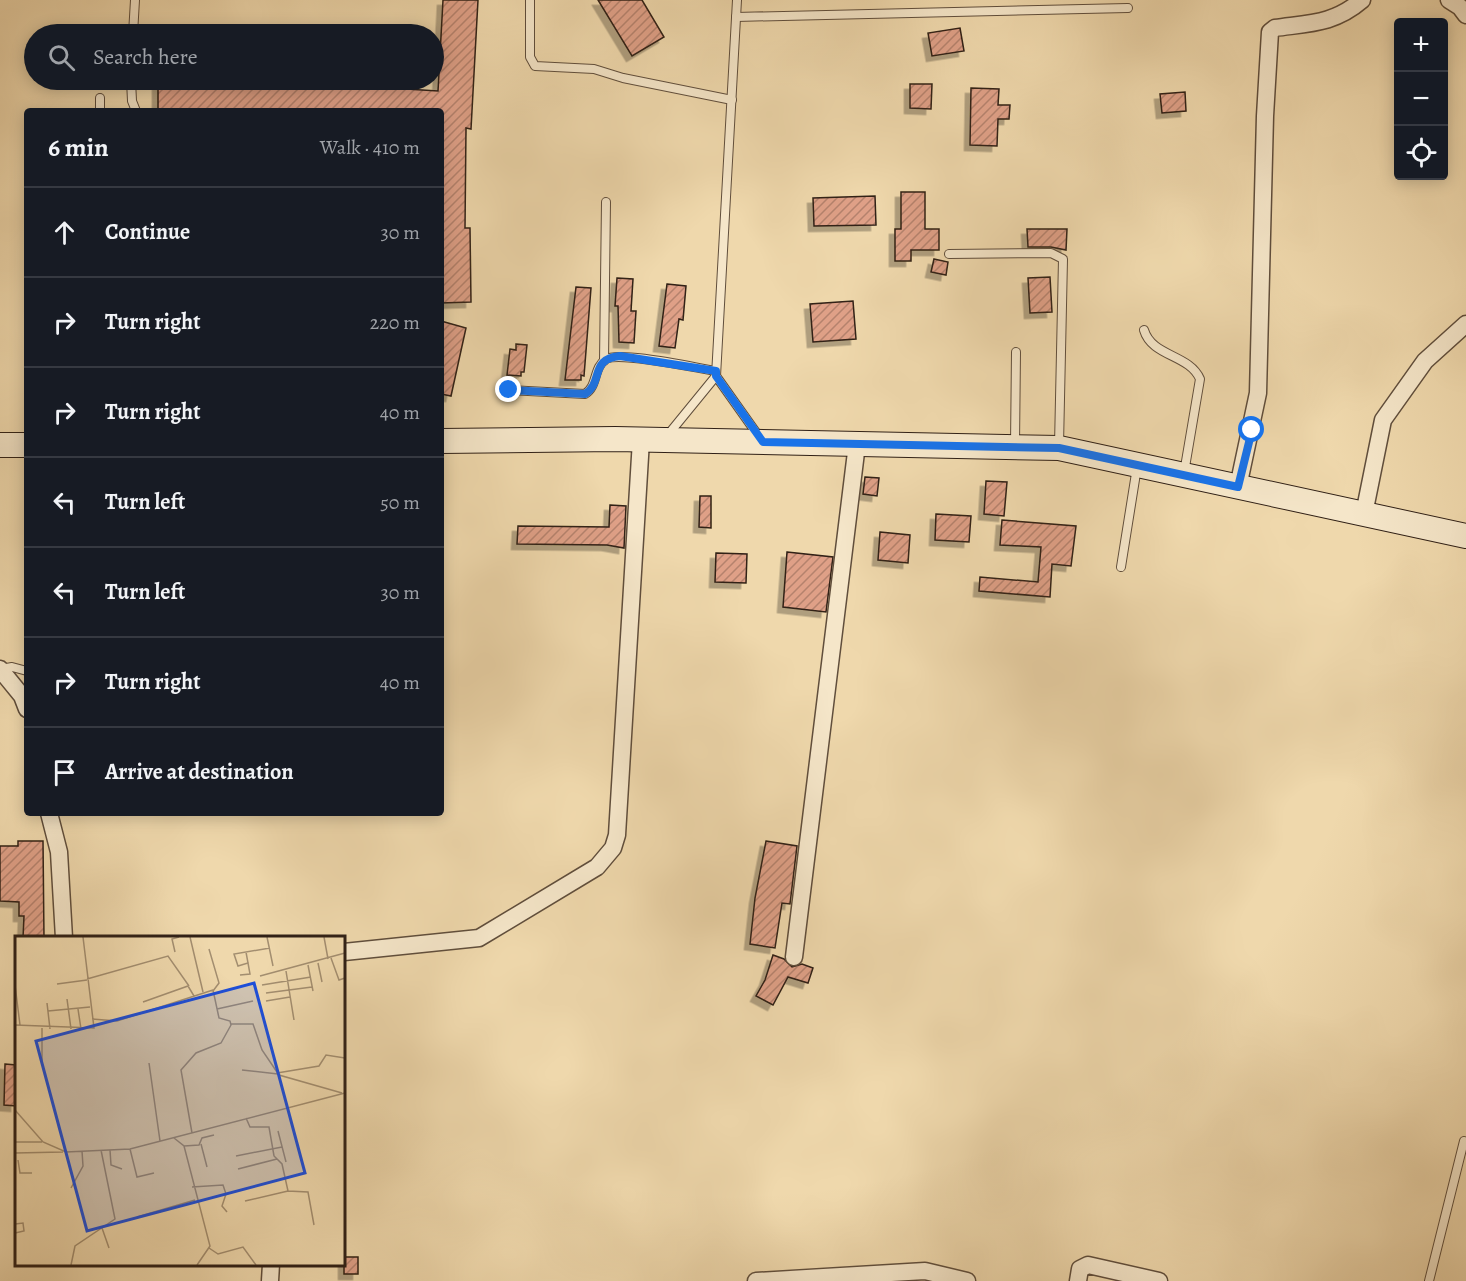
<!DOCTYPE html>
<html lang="en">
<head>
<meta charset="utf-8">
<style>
  :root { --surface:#171b24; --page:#20242c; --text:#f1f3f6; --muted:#9ea1a6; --line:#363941 }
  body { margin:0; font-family:Alegreya,serif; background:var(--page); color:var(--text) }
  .controls { position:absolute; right:18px; top:18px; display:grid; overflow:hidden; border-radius:6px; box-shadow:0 3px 15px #0003 }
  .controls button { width:54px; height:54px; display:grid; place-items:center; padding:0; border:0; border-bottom:2px solid var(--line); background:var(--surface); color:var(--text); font:30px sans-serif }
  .stop { position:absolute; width:18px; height:18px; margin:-14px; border:4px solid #1a73e8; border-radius:50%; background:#fff }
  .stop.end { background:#1a73e8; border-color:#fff; box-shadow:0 2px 6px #0008 }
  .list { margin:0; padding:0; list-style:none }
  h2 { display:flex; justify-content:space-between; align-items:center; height:78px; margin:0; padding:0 24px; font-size:26px }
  h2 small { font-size:20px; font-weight:400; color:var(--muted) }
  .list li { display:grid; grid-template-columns:39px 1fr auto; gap:18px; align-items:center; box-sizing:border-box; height:90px; padding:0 24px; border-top:2px solid var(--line) }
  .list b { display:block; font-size:22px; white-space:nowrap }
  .list em { font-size:20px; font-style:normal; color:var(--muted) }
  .icon { flex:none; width:33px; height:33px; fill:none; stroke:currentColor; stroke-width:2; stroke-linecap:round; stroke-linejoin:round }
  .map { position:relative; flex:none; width:1466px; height:1281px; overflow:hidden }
  .search { position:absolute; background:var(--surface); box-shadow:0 3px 15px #0003; left:24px; top:24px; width:420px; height:66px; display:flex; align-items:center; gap:15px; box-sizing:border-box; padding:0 21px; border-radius:33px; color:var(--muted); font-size:22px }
  .panel { position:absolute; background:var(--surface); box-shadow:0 3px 15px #0003; left:24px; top:108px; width:420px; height:708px; border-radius:6px }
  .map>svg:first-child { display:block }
  .building { fill:url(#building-hatch); stroke:#302016; stroke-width:1.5; filter:url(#shadow) }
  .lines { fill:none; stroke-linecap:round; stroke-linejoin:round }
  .lane-casing { stroke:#604e3c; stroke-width:10 }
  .street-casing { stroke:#604e3c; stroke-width:19 }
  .secondary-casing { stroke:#302016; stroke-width:26 }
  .lane { stroke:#f5e6c9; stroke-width:8 }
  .street { stroke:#f5e6c9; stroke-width:16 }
  .secondary { stroke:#f5e6c9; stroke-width:24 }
  .route { stroke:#1a73e8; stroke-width:8 }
  .inset-road { fill:none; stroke:#a38e70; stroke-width:1.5 }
  .view { fill:#1d4ed8; fill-opacity:0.15; stroke:#1d4ed8; stroke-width:3 }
  .inset-edge { fill:none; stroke:#302016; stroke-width:3 }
</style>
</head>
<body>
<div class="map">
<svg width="1466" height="1281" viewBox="0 0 1466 1281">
  <defs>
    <pattern id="building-hatch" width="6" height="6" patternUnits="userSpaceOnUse" patternTransform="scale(1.5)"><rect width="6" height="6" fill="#dfa087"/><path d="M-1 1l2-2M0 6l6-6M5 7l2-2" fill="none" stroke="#b5826d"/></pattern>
    <filter id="shadow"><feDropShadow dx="-5.5" dy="5.5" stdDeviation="0" flood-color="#0004"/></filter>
  </defs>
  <rect width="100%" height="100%" fill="#efd8ac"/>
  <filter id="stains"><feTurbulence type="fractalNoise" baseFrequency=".00333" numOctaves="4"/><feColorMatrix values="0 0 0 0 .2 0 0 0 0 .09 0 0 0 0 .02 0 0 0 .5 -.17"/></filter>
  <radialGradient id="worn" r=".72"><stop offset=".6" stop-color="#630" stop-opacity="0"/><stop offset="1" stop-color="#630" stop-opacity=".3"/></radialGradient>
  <g class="building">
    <polygon points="443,0 478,0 471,129 466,128 465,228 470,228 471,302 441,303 441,111 158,111 158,82 357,86 438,91"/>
    <polygon points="598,0 642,0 664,37 632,56"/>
    <polygon points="960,28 964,51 932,56 928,33"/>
    <polygon points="910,84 932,84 931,109 910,108"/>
    <polygon points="971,88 999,89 998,105 1010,105 1009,119 998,119 997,146 970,145"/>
    <polygon points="1185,92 1186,111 1162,113 1160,94"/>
    <polygon points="901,192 925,192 925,229 939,229 939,250 911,250 911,261 895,261 895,229 901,229"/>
    <polygon points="875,196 876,225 814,226 813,198"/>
    <polygon points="1027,229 1067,229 1066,250 1051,247 1028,247"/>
    <polygon points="934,259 948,262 946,275 931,272"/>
    <polygon points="1050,277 1052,312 1030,313 1028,278"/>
    <polygon points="617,278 633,279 631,311 636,311 634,343 619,342 618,306 615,306"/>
    <polygon points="667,284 686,286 683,320 679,319 675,348 659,346"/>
    <polygon points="576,287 591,288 584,376 581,375 581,380 565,380"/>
    <polygon points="853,301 856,339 813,342 810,304"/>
    <polygon points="441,321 466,328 451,396 441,394"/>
    <polygon points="516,344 527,345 524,372 521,372 521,376 507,375 510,349 516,350"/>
    <polygon points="865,477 879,478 877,496 863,494"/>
    <polygon points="986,481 1007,482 1004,516 984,514"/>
    <polygon points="700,496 711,496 711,528 699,527"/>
    <polygon points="610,505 626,506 624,548 607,545 517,544 518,526 609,527"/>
    <polygon points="936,514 971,516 969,542 935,540"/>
    <polygon points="1002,520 1076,526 1071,566 1052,564 1050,597 979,591 980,577 1038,582 1041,547 1000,545"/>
    <polygon points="880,532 910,535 908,563 878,560"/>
    <polygon points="787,552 833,557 826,612 783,607"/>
    <polygon points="716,553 747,554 746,583 715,582"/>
    <polygon points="18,841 43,841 44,938 23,938 24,916 19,916 19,902 0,901 0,846 18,846"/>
    <polygon points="766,841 797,846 790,904 782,903 775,948 750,944 755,898"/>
    <polygon points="773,955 784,959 792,967 802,964 813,968 808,983 788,977 773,1005 756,996 765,980"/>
    <polygon points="5,1064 16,1065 16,1106 4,1105"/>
    <rect x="344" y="1257" width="14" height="17"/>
  </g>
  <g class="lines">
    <defs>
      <g id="lane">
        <polyline points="530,0 530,57 535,66 594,69 623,78 732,100"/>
        <polyline points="737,0 716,376 760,438"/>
        <polyline points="736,17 1128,8"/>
        <polyline points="133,34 135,0"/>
        <polyline points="131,80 132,101 136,111"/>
        <polyline points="100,111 100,98"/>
        <polyline points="949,254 1051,253 1063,259 1059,445"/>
        <path d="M 1144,330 C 1152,357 1189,354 1200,379 L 1184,473"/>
        <polyline points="604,361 606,202"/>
        <path d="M 509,390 L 585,394 C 598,386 593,368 606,359 C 620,351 696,368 716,371"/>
        <polyline points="667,436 716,376"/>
        <polyline points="1015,444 1016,352"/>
        <polyline points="1121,567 1137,467"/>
        <polyline points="0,669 12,667 27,671"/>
        <polyline points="1429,1281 1464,1141"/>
      </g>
      <g id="street">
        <polyline points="1449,0 1460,7 1466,15"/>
        <path d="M 1238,487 L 1258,393 L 1265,116 L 1270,32 L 1275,28 C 1310,23 1334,24 1362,0"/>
        <polyline points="1364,514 1383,420 1425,361 1466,324"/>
        <polyline points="0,669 22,696 27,709"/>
        <polyline points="49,813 59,852 64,938"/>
        <polyline points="344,952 479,938 597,867 613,848 617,835 641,440"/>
        <polyline points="794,957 857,444"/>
        <polyline points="270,1281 271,1264"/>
        <polyline points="756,1281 925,1271 967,1281"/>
        <polyline points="1078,1281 1080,1269 1088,1265 1159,1281"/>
      </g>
      <g id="secondary">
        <polyline points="441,441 615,439 1059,448 1466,536"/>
        <polyline points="0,445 27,445"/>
      </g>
    </defs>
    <use href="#lane" class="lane-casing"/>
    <use href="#street" class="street-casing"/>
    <use href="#secondary" class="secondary-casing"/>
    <use href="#lane" class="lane"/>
    <use href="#street" class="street"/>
    <use href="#secondary" class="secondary"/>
  </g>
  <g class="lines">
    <path class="route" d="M 509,390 L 585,394 C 604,382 589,359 620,356 L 716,371 L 716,376 L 763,442 L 1059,448 L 1238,487 L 1252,430"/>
  </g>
  <g transform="translate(15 936)">
    <rect width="330" height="330" fill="#efd8ac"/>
    <path class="inset-road" d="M 175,1 L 188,56M 252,1 L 258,30M 309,1 L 313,23M 194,13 L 204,47 L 198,55M 160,16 L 157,3 L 164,1M 231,16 L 233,27 L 223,30 L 219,18 L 255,12M 316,22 L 324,44 L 330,42M 303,27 L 307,46M 293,29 L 298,55M 271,35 L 279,84M 225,39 L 235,38 L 233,27M 245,40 L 330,17M 72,43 L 153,20 L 174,50M 42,48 L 72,44M 0,49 L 5,89M 247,49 L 296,41M 251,57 L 297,51M 52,63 L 56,93M 251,65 L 275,61M 128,66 L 173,50 L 179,60M 32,67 L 35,93M 63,73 L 66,93M 202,73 L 238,65M 33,75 L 75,71M 77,83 L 102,85 L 198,54 L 204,82 L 215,85 L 216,89 L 206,107 L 181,117 L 166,134 L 177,197M 216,88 L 238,88 L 247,114 L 264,139 L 327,157M 0,89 L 79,92 L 68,1M 27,92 L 27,126M 134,127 L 145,205M 227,134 L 263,138M 262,137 L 304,130 L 311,119 L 330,122M 0,174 L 28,206 L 51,216 L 115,213 L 330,157M 231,182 L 235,191 L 254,191 L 259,220 L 267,228 L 273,255 L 293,256 L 299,289M 263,195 L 271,226M 159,202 L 169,210 L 195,310 L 182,329M 0,206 L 27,206M 186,208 L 192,231M 169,210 L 184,209 L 187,202 L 199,199M 115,213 L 122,241 L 139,237M 95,214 L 96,229 L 107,233M 0,217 L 48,216M 221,220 L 267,211M 3,224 L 5,237 L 17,237M 223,233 L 262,223M 177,251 L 208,249 L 211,258 L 207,270 L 212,276M 56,252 L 68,230 L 67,215M 230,265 L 273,255M 122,281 L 180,264M 0,288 L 8,287 L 9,295 L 0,297M 87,292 L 94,312M 194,312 L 203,318 L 228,311 L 241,329M 56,329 L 60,310 L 100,283 L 86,214"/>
    <path class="view" d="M 239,47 L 290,237 L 72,295 L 21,105 Z"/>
    <rect width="330" height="330" class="inset-edge"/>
  </g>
  <rect width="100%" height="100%" filter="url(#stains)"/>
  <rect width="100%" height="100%" fill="url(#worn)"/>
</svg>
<div class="controls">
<button>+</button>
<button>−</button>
<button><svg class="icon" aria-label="locate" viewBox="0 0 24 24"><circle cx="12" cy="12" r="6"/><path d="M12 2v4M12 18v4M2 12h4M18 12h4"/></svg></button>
</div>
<div class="stop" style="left:1252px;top:430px"></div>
<div class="stop end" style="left:509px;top:390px"></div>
<div class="search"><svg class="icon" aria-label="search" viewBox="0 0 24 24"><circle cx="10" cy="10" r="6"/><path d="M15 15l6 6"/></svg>Search here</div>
<section class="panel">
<h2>6 min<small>Walk · 410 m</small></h2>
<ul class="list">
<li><svg class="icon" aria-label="ahead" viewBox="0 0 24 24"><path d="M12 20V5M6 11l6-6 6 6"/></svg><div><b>Continue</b></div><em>30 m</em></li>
<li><svg class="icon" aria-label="right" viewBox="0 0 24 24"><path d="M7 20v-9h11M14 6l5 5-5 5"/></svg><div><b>Turn right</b></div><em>220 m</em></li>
<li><svg class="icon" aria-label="right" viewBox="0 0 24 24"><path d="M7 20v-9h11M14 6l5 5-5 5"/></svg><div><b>Turn right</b></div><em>40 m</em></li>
<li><svg class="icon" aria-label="left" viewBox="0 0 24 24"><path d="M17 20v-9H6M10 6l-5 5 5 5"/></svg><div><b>Turn left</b></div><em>50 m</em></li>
<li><svg class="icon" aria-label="left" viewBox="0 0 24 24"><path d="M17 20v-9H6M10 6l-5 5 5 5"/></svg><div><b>Turn left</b></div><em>30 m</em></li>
<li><svg class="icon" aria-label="right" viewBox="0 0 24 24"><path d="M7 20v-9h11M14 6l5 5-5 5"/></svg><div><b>Turn right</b></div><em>40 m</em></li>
<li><svg class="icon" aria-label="arrive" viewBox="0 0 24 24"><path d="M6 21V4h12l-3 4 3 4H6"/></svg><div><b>Arrive at destination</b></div></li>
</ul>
</section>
</div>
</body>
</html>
